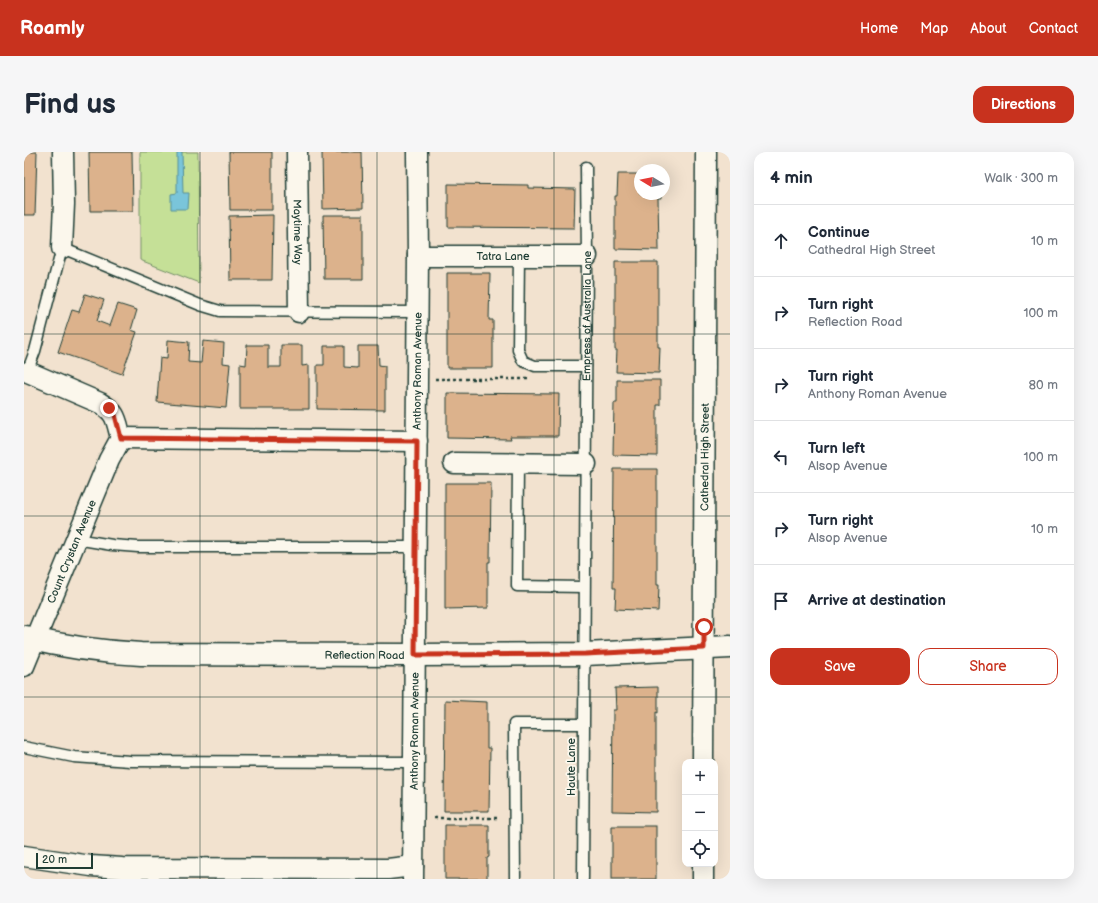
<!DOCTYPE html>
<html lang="en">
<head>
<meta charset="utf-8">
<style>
  :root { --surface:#fff; --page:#f6f6f7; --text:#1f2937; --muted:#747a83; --line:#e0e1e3; --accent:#c8321e }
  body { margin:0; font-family:"Balsamiq Sans",sans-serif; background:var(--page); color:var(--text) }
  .controls { position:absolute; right:12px; bottom:12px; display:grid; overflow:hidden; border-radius:8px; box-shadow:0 4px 16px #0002 }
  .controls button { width:36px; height:36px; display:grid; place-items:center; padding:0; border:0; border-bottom:1px solid var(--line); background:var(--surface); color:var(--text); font:20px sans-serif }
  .compass { position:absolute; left:610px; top:12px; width:36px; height:36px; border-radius:50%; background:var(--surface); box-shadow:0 4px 16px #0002; rotate:280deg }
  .scale { position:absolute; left:12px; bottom:10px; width:57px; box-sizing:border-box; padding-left:4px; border:2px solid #1f3d34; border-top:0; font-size:11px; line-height:14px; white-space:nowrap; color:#1f3d34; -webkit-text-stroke:3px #fbf7ec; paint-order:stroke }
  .stop { position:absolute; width:12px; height:12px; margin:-9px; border:3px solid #c8321e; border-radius:50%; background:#fff }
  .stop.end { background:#c8321e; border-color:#fff; box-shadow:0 1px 4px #0008 }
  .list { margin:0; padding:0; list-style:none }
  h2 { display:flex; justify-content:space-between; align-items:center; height:52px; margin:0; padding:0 16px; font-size:17px }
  h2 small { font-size:13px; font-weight:400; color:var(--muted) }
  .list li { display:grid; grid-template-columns:26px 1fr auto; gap:12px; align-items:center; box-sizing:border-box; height:72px; padding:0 16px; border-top:1px solid var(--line) }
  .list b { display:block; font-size:15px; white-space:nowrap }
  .list p { margin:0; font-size:13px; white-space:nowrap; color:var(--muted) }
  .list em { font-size:13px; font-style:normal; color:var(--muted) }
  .actions { display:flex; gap:8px; padding:12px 16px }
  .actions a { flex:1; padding:9px 0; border:1px solid var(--accent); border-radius:12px; text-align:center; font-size:14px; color:var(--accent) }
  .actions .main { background:var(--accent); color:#fff }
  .icon { flex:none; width:22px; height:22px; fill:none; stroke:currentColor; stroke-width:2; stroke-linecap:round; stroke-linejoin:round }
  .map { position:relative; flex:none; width:706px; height:727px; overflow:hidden; border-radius:12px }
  header { display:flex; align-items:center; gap:24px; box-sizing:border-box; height:56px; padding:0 20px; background:var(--accent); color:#fff }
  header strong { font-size:19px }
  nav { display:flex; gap:22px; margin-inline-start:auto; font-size:14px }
  .intro { display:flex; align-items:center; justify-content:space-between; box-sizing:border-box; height:96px; padding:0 24px }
  h1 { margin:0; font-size:28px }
  .button { padding:10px 18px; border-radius:12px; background:var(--accent); color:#fff; font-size:14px; font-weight:700 }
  main { display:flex; gap:24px; padding:0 24px }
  aside { flex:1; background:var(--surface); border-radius:12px; box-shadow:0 4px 16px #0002 }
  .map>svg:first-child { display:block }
  .green { fill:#c5e097; stroke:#728e66 }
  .water { fill:#7ac5da; stroke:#568f98 }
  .building { fill:#dcb28c; stroke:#1f3d34 }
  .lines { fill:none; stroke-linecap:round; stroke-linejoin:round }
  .service-casing { stroke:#1f3d34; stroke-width:13 }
  .minor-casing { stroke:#1f3d34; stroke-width:23 }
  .tertiary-casing { stroke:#1f3d34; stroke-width:25 }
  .path { stroke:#1f3d34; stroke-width:2.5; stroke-dasharray:3 3; stroke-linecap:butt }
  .service { stroke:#fbf7ec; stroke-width:10 }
  .minor { stroke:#fbf7ec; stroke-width:20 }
  .tertiary { stroke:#fbf7ec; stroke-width:22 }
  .route { stroke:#c8321e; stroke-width:5 }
  .grid { fill:none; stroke:#1f3d34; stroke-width:1; stroke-opacity:0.55 }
  .labels { text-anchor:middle; stroke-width:3.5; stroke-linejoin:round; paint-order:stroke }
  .street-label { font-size:11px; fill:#1f3d34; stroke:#fbf7ec }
</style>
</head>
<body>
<header>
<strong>Roamly</strong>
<nav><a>Home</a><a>Map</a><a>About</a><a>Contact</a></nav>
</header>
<div class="intro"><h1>Find us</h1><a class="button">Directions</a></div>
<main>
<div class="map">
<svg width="706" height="727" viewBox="0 0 706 727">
  <rect width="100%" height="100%" fill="#f2e2cf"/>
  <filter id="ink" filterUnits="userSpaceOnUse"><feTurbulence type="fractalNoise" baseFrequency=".025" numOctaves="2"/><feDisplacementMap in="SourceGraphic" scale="8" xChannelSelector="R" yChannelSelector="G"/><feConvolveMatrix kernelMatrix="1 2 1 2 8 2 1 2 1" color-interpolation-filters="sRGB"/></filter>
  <g filter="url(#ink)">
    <polygon class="green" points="116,0 174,0 175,131 116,108"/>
    <polygon class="water" points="153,0 158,0 159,41 165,41 164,57 147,57 147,42 153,41"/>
    <g class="building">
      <polygon points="0,0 13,0 11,63 0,63"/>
      <polygon points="65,0 108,0 109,59 66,59"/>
      <polygon points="205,0 248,0 248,58 206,58"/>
      <polygon points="298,0 338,0 339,56 299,57"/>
      <polygon points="594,22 616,22 616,42 637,42 637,46 634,46 635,98 591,97 591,44 593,44"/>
      <polygon points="424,32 504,33 504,36 551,37 550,76 424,75"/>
      <polygon points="249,63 248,128 206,128 205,64"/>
      <polygon points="299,63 339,63 339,127 300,127"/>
      <polygon points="591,110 634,110 634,195 636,195 635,221 592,220 593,198 591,198"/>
      <polygon points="423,121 466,121 465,168 469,168 469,216 423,216"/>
      <polygon points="61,142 80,148 73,169 86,174 94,152 113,158 107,178 113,180 98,222 34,200 48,158 55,160"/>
      <polygon points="144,188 165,190 164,210 177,211 179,189 200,191 199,211 206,212 202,256 133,250 136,206 143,207"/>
      <polygon points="223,193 244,193 244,215 257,215 257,193 278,193 278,214 285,213 285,257 216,257 216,212 222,213"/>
      <polygon points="300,194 320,194 320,215 334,216 334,194 354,194 355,213 361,214 361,258 293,257 293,213 300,213"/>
      <polygon points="593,228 636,228 636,253 633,253 633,304 589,303 590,251 593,251"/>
      <polygon points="423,241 535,242 534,284 486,284 487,287 423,286"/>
      <polygon points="590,317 633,317 633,433 635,433 634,459 591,457 592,436 589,436"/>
      <polygon points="421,331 467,331 466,410 464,410 464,456 421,457"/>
      <polygon points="634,535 634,561 632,560 632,660 588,659 589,558 592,558 591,536"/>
      <polygon points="421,548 463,550 463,596 466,596 465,659 420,659"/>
      <polygon points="421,673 465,673 465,705 463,706 463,727 421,727"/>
      <rect x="588" y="674" width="44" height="53"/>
    </g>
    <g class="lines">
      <defs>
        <g id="service">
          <polyline points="495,104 494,198 499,209 511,214 562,214"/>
          <polyline points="2,223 11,199 38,96 176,153 196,159 393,160"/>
          <polyline points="494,312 493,434 560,435"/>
          <polyline points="52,387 88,393 114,395 392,395"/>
          <polyline points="0,595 50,605 106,609 391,610"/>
          <polyline points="491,727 490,572 559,572"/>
          <path id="s1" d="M 559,727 L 563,104 L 562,15"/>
        </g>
        <g id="minor">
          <path id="s2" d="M 273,0 L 275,160"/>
          <polyline points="38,96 40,52 39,0"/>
          <path id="s3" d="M 394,104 L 563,104"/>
          <path d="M 4,220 L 76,251 C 93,261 92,268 97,286"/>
          <polyline points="97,286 393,289"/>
          <polyline points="430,311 562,312"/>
          <path id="s4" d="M 0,514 L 85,308 L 97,286"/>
          <path id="s5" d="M 679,610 L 682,0"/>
          <polyline points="0,704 67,714 98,716 364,717 389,714"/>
          <path id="s6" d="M 389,727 L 394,104 L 393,0"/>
          <polyline points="679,727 679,712"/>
        </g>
        <g id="tertiary">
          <path id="s7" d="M 0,485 C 40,495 76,500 117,502 L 391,503 L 561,502 L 706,495"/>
        </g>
      </defs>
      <use href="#service" class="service-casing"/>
      <use href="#minor" class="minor-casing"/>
      <use href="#tertiary" class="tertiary-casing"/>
      <g class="path">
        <polyline points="411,227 504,227"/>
        <polyline points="410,666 476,666"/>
      </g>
      <use href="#service" class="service"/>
      <use href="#minor" class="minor"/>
      <use href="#tertiary" class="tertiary"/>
    </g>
  </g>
  <g class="lines" filter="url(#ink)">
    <polyline class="route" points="85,256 91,263 97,286 393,289 391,503 561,502 680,496 680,475"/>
  </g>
  <path class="grid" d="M 176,0 L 176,727M 353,0 L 353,727M 530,0 L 530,727M 0,182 L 706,182M 0,364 L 706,364M 0,545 L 706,545"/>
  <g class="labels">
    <g class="street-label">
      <text dy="4" stroke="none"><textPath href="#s2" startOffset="80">Maytime Way</textPath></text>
      <text dy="4" stroke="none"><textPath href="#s3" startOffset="85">Tatra Lane</textPath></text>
      <text dy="4" stroke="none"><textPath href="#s1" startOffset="563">Empress of Australia Lane</textPath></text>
      <text dy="4" stroke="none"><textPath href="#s6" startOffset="508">Anthony Roman Avenue</textPath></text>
      <text dy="4" stroke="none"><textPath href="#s5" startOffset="305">Cathedral High Street</textPath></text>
      <text dy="4" stroke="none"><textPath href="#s4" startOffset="124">Count Crystan Avenue</textPath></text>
      <text dy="4" stroke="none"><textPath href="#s7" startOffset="342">Reflection Road</textPath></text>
      <text dy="4" stroke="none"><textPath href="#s6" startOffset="148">Anthony Roman Avenue</textPath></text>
      <text transform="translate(547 615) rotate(-90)" y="4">Haute Lane</text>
    </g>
  </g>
</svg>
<div class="controls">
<button>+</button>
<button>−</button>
<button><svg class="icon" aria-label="locate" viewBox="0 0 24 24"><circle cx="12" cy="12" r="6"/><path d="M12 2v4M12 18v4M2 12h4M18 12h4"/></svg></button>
</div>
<svg class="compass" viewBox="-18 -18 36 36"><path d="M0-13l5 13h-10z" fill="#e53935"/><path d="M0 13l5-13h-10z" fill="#747a83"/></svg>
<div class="scale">20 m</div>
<div class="stop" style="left:680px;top:475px"></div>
<div class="stop end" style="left:85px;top:256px"></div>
</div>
<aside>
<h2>4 min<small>Walk · 300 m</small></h2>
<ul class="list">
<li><svg class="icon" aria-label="ahead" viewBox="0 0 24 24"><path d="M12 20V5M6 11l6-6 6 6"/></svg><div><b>Continue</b><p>Cathedral High Street</p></div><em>10 m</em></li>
<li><svg class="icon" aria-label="right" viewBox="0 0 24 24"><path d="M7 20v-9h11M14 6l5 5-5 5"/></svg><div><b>Turn right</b><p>Reflection Road</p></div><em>100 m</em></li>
<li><svg class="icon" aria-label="right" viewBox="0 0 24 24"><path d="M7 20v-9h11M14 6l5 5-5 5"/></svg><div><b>Turn right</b><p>Anthony Roman Avenue</p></div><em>80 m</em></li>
<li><svg class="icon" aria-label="left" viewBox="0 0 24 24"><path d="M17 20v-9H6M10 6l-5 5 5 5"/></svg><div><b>Turn left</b><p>Alsop Avenue</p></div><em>100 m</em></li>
<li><svg class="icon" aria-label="right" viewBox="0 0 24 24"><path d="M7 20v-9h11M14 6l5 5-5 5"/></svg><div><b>Turn right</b><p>Alsop Avenue</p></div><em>10 m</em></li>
<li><svg class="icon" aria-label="arrive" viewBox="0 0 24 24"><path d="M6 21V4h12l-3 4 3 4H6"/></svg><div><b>Arrive at destination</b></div></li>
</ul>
<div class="actions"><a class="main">Save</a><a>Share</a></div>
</aside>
</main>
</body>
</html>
